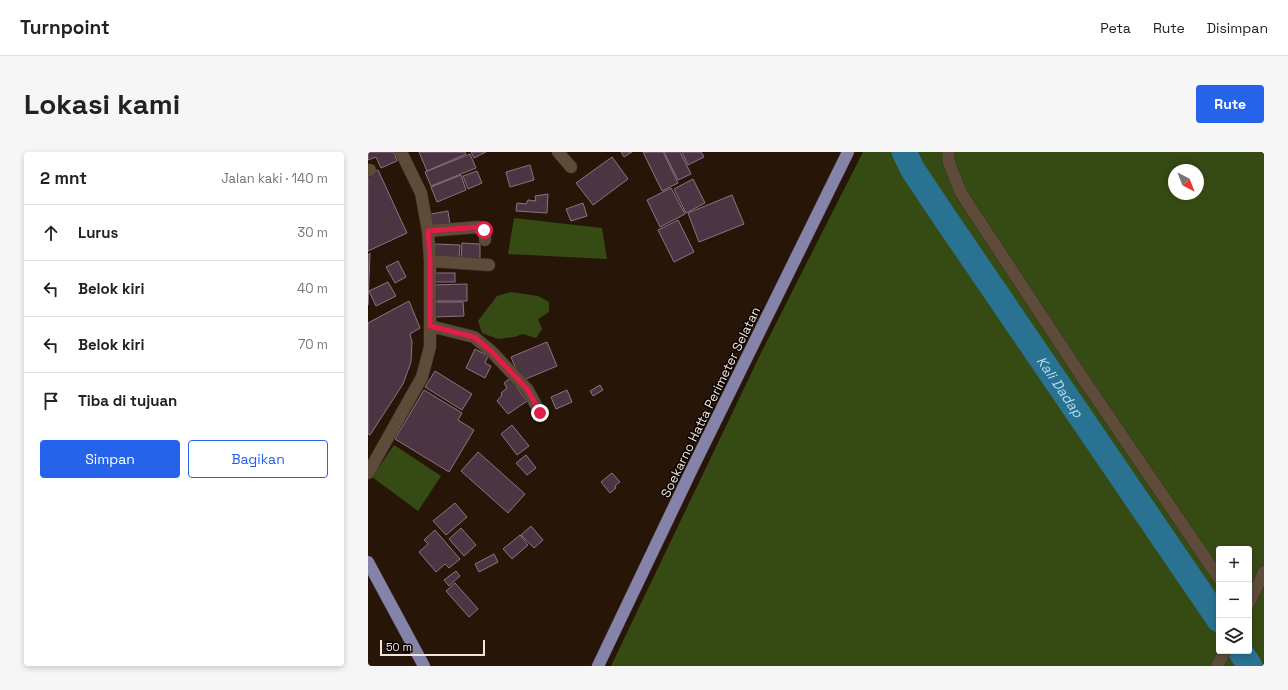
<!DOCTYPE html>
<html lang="id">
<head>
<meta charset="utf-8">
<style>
  :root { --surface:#fff; --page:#f6f6f6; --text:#222; --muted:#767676; --line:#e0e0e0; --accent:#2563eb }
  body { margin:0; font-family:"Space Grotesk",sans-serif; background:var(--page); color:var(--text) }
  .controls { position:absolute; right:12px; bottom:12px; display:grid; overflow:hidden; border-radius:4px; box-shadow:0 2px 6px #0003 }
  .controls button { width:36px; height:36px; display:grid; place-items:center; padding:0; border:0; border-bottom:1px solid var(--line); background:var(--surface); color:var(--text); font:20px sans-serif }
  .compass { position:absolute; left:800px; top:12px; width:36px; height:36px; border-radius:50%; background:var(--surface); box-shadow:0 2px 6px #0003; rotate:138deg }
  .scale { position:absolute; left:12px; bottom:10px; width:105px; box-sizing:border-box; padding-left:4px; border:2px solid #f2e6dc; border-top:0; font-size:11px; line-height:14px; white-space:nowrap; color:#f2e6dc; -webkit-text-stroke:3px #0a0502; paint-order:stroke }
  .stop { position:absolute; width:12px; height:12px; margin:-9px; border:3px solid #e11d48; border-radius:50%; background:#fff }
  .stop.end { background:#e11d48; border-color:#fff; box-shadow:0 1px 4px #0008 }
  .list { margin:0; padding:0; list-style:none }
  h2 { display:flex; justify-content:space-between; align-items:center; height:52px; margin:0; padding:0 16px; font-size:17px }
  h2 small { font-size:13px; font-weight:400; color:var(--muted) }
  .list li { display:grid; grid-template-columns:26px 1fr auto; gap:12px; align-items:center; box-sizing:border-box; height:56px; padding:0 16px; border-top:1px solid var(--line) }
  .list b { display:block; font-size:15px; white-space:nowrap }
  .list em { font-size:13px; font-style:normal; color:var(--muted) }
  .actions { display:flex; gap:8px; padding:12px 16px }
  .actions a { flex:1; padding:9px 0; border:1px solid var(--accent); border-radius:4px; text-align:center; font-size:14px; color:var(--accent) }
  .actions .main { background:var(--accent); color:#fff }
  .icon { flex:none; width:22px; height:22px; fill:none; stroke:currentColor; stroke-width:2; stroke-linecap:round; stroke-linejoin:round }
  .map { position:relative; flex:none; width:896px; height:514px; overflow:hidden; border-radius:4px }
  header { display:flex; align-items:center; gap:24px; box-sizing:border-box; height:56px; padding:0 20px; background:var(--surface); border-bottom:1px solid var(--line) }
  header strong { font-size:19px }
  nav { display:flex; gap:22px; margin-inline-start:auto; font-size:14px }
  .intro { display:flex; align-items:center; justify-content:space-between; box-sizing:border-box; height:96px; padding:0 24px }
  h1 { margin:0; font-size:28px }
  .button { padding:10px 18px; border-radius:4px; background:var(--accent); color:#fff; font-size:14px; font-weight:700 }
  main { display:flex; gap:24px; padding:0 24px }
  aside { flex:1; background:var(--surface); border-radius:4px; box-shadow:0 2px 6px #0003 }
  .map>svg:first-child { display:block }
  .green { fill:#364a14; fill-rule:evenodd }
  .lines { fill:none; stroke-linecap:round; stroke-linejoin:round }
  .river { stroke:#2a7291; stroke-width:25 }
  .building { fill:#4b3543; stroke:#8b7381 }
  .minor-casing { stroke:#3c302c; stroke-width:13 }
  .major-casing { stroke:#3c302c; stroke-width:13 }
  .minor { stroke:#5e4b3a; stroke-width:12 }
  .major { stroke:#8683ab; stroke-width:12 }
  .route { stroke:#e11d48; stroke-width:5 }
  .labels { text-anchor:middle; stroke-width:3; stroke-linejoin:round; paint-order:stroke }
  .street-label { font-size:13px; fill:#f2e6dc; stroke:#0a0502 }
  .water-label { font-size:14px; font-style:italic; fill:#b1dcf2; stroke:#0a0502 }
</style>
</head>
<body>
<header>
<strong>Turnpoint</strong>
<nav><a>Peta</a><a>Rute</a><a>Disimpan</a></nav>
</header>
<div class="intro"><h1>Lokasi kami</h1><a class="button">Rute</a></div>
<main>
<aside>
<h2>2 mnt<small>Jalan kaki · 140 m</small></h2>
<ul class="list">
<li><svg class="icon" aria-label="ahead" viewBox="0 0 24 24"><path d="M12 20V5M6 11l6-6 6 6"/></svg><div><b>Lurus</b></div><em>30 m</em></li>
<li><svg class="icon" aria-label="left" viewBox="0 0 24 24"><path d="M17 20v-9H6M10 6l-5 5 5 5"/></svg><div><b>Belok kiri</b></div><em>40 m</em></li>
<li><svg class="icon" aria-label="left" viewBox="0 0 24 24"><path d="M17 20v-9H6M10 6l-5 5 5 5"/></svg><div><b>Belok kiri</b></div><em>70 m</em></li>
<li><svg class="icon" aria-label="arrive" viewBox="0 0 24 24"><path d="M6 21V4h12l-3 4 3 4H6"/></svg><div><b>Tiba di tujuan</b></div></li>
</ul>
<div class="actions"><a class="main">Simpan</a><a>Bagikan</a></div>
</aside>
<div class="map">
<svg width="896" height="514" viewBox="0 0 896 514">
  <rect width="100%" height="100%" fill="#271608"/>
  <g class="green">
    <path d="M 495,0 L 896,0 L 896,514 L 243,514 L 392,203 ZM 806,18 L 830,18 L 830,42 L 806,42 ZM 851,397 L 881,397 L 881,499 L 851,499 Z"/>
    <polygon points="146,66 234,76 239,107 140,102"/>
    <polygon points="143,140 170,144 181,150 181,160 170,167 174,177 168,186 155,182 146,185 130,187 114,181 110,169 129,144"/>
    <polygon points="26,293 73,324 50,359 4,325"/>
  </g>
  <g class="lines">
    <g class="river">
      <path id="s1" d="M 536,0 L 545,18 L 575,63 L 851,468"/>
      <polyline points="872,499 882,514"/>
    </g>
  </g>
  <g class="building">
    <polygon points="0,0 26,0 29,9 13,16 8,5 0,8"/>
    <polygon points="51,0 97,0 98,2 59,19"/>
    <polygon points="103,0 118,0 106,6"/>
    <polygon points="253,0 264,0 256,5"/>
    <polygon points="275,0 295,0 310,31 294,39"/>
    <polygon points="296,0 312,0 323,22 310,28"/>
    <polygon points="314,0 333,0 336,5 320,13"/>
    <polygon points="102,2 108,16 63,34 57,20"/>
    <polygon points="244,5 260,27 225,53 208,31"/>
    <polygon points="162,13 166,28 142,35 138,20"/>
    <polygon points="10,18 39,81 0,99 0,22"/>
    <polygon points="109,19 114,31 100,37 95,24"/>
    <polygon points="93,23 98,38 69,50 63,35"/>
    <polygon points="325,27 337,51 318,61 306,37"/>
    <polygon points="303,36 317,62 292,75 279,48"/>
    <polygon points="180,42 179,61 148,59 149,51 158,52 160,48 168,49 167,44"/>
    <polygon points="364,43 376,72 331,90 320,61"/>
    <polygon points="215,51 219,64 203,69 198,57"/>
    <polygon points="80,59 82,73 65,77 63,62"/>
    <polygon points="310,68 326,100 306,110 290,78"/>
    <polygon points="94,91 112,92 112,109 93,109"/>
    <polygon points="67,92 92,93 91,107 67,107"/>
    <polygon points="2,101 0,153 0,103"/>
    <polygon points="30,109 38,125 27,131 18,115"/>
    <rect x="67" y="121" width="20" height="9"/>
    <polygon points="20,130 28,144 8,154 1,139"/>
    <polygon points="99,132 99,149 63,149 63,133"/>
    <polygon points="41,149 52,176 42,182 44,190 43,210 35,232 2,283 0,282 0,171"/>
    <polygon points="65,150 95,150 96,164 65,165"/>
    <polygon points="179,190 189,214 153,229 143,205"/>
    <polygon points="107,197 120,204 117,211 123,214 117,226 98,216"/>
    <polygon points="67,219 104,242 94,258 57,235"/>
    <polygon points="142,226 159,249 140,262 129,249 134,243 133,241 139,236 136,231"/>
    <polygon points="232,233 235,238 225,244 222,239"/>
    <polygon points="56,238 94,261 90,268 106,278 81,320 27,287"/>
    <polygon points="199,238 204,250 188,257 183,245"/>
    <polygon points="144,273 161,294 149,303 133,282"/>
    <polygon points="110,300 157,342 140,361 93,319"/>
    <polygon points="158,303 168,316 159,323 148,311"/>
    <polygon points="244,321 252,330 247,334 248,336 242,341 233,330"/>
    <polygon points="87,351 99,365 78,383 65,369"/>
    <polygon points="163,374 175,388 166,396 153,383"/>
    <polygon points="93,376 108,393 96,404 81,387"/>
    <polygon points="67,378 92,407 81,416 77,412 68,420 51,400 60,392 56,388"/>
    <polygon points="152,383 160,393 144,407 135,397"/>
    <polygon points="126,402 130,410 111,420 107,412"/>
    <polygon points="88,419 92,424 81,434 76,428"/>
    <polygon points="87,431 110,457 101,465 78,439"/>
  </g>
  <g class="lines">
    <defs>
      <g id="minor">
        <polyline points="190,0 203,15"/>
        <polyline points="580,0 581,11 593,41 714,225 851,426"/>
        <polyline points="0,18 2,18"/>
        <polyline points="60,79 111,75 117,78 117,88"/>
        <polyline points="62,109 121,113"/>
        <polyline points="62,174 106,185 123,199 160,238 172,261"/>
        <polyline points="0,321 54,225 62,195 62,109 60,79 53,41 33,0"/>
        <polyline points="881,451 896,420"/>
        <polyline points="849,514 857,499"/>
      </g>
      <g id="major">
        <polyline points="0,410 56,514"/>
        <polyline points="230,514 325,315 480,0"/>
      </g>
    </defs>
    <use href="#minor" class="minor-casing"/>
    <use href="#major" class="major-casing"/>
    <use href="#minor" class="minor"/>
    <use href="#major" class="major"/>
  </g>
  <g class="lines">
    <polyline class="route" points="116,78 111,75 60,79 62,108 62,174 106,185 123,199 160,238 172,261"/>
  </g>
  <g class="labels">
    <g class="street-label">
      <text transform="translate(342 250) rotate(-64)" y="5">Soekarno Hatta Perimeter Selatan</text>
    </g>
    <g class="water-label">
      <text dy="5" stroke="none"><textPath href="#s1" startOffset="282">Kali Dadap</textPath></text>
    </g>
  </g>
</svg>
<div class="controls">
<button>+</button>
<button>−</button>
<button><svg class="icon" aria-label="layers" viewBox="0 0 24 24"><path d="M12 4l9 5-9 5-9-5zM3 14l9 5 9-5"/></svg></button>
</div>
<svg class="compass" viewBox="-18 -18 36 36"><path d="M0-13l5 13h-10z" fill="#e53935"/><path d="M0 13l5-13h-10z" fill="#767676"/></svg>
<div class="scale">50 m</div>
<div class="stop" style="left:116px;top:78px"></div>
<div class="stop end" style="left:172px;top:261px"></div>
</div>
</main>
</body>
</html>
